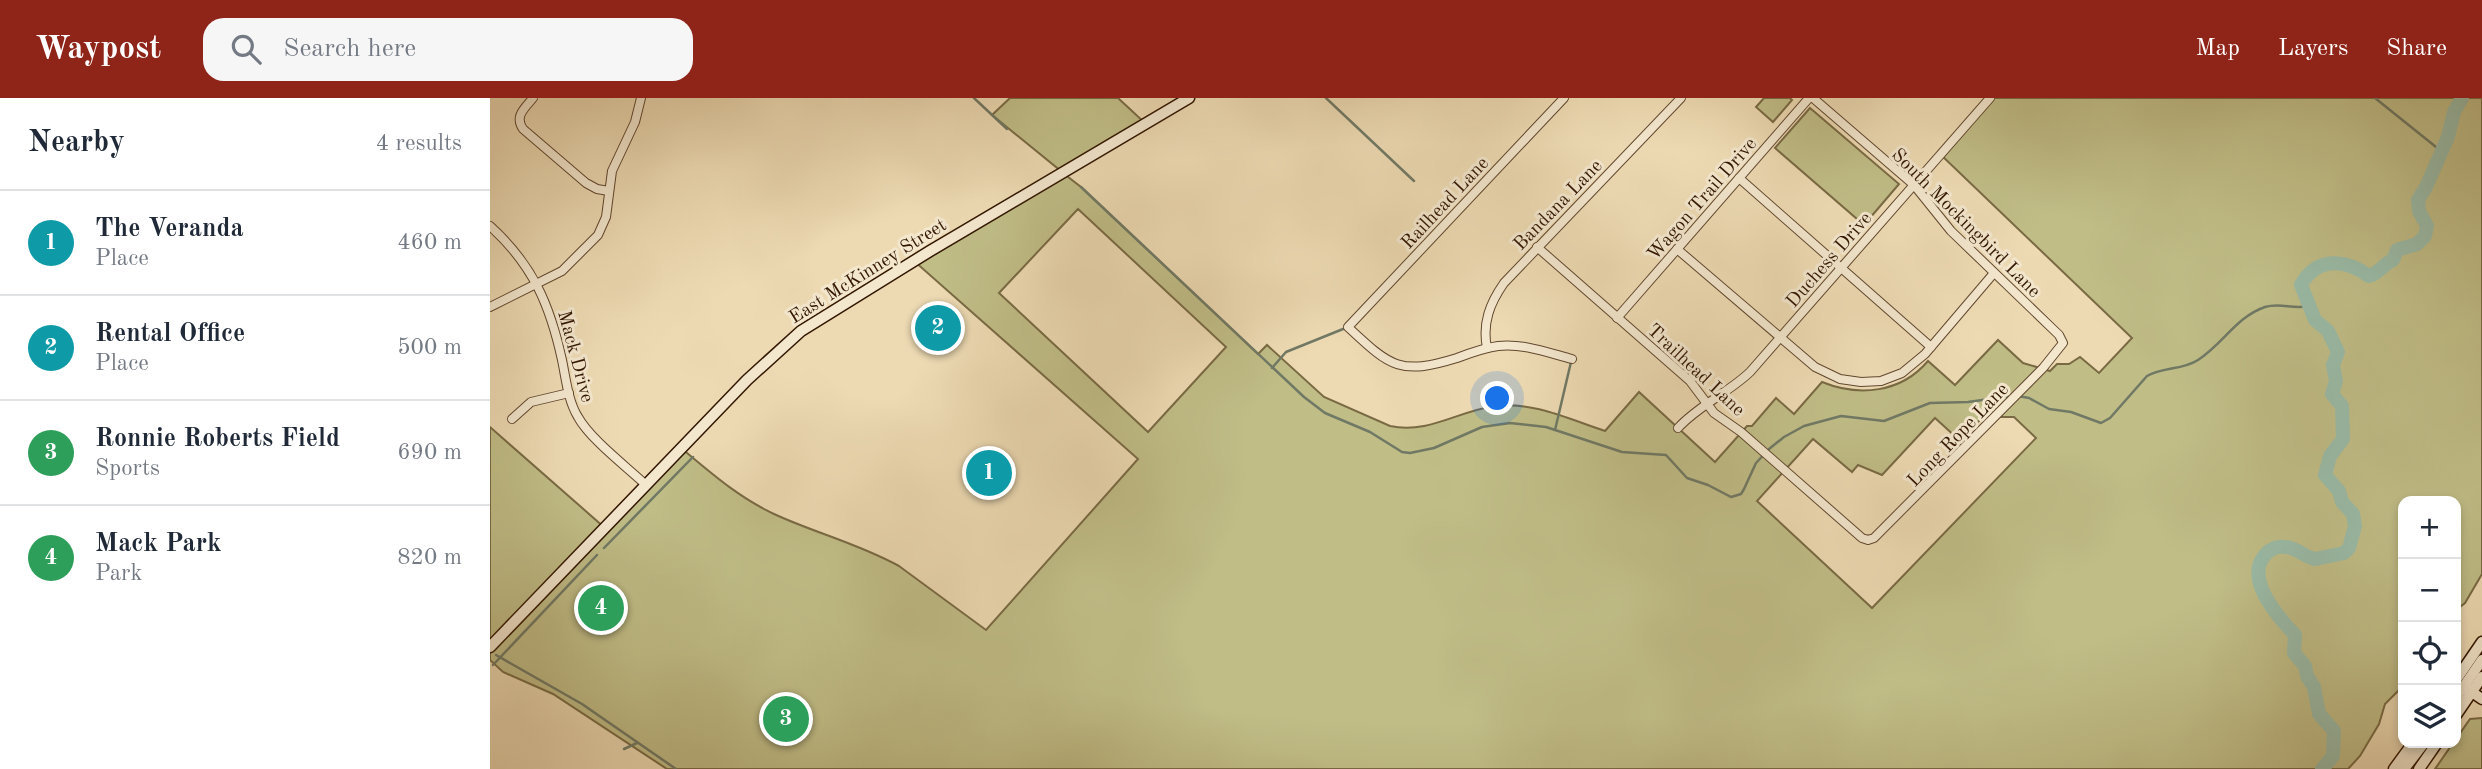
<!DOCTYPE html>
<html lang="en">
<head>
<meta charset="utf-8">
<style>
  :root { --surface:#fff; --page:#f6f6f7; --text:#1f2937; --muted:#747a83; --line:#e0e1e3; --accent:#8f2418 }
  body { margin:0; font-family:"Old Standard TT",serif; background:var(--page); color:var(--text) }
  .controls { position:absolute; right:21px; bottom:21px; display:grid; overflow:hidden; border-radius:14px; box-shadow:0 4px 10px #0003 }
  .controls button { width:63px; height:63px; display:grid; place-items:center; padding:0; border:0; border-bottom:2px solid var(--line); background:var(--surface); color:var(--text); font:35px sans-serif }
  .you { position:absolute; left:1008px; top:301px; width:24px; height:24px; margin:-18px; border:5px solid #fff; border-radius:50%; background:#1a73e8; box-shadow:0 0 0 10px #1a73e833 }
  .badge { display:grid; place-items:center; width:46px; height:46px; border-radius:50%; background:var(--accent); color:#fff; font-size:23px; font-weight:700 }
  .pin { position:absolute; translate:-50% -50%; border:4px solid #fff; box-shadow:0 2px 7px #0006 }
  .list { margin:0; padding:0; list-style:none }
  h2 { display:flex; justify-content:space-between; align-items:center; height:91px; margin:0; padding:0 28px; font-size:30px }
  h2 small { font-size:23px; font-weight:400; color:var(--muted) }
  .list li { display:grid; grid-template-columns:46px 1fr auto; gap:21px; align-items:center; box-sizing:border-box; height:105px; padding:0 28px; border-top:2px solid var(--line) }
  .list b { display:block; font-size:26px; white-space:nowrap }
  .list p { margin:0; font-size:23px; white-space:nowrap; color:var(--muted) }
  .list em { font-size:23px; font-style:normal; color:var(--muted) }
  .icon { flex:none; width:38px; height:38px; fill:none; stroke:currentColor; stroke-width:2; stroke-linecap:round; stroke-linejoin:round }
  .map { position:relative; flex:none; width:1992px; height:671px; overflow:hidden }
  header { display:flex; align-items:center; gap:42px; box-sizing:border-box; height:98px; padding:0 35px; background:var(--accent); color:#fff }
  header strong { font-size:33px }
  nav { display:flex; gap:38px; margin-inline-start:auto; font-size:24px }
  .search { width:490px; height:63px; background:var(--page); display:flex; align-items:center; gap:18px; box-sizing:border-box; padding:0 24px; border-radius:21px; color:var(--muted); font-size:26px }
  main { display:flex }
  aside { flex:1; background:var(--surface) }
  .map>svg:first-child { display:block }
  .green { fill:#c0bd87; stroke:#796a44; stroke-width:2; fill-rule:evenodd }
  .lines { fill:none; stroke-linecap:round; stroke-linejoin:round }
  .stream { stroke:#707965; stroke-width:2.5 }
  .river { stroke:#9abba7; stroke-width:14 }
  .street-casing { stroke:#61472e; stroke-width:10 }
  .secondary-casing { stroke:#321601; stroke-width:13 }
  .street { stroke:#f3e7ce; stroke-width:8 }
  .secondary { stroke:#f3e7ce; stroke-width:10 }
  .labels { text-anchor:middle; stroke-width:6; stroke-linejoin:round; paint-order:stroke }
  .street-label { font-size:19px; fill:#321601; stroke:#f3e7ce }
</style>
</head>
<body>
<header>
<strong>Waypost</strong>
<div class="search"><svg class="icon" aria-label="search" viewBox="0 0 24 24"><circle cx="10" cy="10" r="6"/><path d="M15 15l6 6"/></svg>Search here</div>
<nav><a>Map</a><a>Layers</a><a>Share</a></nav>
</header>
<main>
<aside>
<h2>Nearby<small>4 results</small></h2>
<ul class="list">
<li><span class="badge" style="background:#0f9aa8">1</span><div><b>The Veranda</b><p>Place</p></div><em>460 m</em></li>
<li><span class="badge" style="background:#0f9aa8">2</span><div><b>Rental Office</b><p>Place</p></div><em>500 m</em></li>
<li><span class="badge" style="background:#2e9e5b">3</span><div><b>Ronnie Roberts Field</b><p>Sports</p></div><em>690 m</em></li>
<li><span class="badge" style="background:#2e9e5b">4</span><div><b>Mack Park</b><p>Park</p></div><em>820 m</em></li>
</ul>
</aside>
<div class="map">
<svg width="1992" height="671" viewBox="0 0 1992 671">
  <rect width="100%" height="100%" fill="#eddab3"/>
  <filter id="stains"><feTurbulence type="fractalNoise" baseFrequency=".00286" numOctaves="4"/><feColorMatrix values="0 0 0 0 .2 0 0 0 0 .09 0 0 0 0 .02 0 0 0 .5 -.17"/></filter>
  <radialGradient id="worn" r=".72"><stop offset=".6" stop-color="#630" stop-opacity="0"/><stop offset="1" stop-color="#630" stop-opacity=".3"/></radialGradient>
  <g class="green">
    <path d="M 520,0 L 628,0 L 655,25 L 573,75 L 591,89 L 768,256 L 777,247 L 834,299 L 900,328 C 939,336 968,313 1005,308 C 1042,303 1081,322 1115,333 L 1149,294 L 1225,364 L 1257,328 L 1262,328 L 1286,300 L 1304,316 L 1332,284 C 1369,299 1411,295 1438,263 L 1465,287 L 1508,242 L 1533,265 L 1560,273 L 1567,266 L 1579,266 L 1590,259 L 1609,275 L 1642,240 L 1450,56 L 1500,0 L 1992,0 L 1992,476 L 1975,505 L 1966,512 L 1966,403 L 1913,403 L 1913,588 L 1895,606 L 1889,626 L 1870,658 L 1858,671 L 177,671 L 63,596 L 13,574 L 0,562 L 0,329 L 115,430 L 191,350 C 221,375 248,399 284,416 C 325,435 367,445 409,468 L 496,532 L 648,361 L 424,163 L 572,74 L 502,17 ZM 588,111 L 736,249 L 658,334 L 509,195 ZM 1493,319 L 1524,319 L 1546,340 L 1382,510 L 1267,403 L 1323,341 L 1362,374 L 1368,367 L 1392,377 L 1445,320 L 1469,342 Z"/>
    <polygon points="1274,0 1300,0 1302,2 1283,24 1266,9"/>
    <polygon points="1320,10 1409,86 1374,127 1285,50"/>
    <polygon points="1992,620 1992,671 1945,671 1963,645 1966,645 1966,641 1980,621"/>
  </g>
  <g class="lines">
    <g class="stream">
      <polyline points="484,0 517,31"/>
      <polyline points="836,0 924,83"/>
      <polyline points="1885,0 1951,53"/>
      <polyline points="591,89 814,299 835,315 880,334 912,354 920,355 944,350 992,329 1020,325 1056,329 1132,354 1176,357 1197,380 1218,387 1241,399 1251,396 1254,391 1266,365 1279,351 1294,339 1314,328 1351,318 1394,323 1440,305 1478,304 1521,298"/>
      <polyline points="782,270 796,254 858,229"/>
      <path d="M 1528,298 L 1539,300 L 1559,311 L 1581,314 L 1611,325 L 1620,320 L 1657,278 C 1673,269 1693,272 1708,262 C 1733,246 1746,219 1775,209 C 1791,204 1803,212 1818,208"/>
      <polyline points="1065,332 1081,264"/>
      <polyline points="114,450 203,359"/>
      <polyline points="6,557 92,606 186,671"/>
      <polyline points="3,567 107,457"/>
      <polyline points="134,651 147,645"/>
    </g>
    <path class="river" d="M 1832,671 L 1843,658 L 1844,633 L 1829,616 L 1824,589 L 1817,578 L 1815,568 L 1804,555 L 1805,537 C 1788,519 1754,481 1775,457 C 1780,451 1787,448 1795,449 C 1806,449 1814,459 1825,461 L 1854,455 L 1859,450 L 1865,428 L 1863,416 L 1852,404 L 1849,393 L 1835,377 L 1840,358 L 1853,341 L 1852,308 L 1842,296 L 1846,283 L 1843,267 L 1848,254 L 1838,233 L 1825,222 L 1811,187 C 1827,158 1856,161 1879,178 C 1889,176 1893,166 1903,162 L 1907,152 L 1927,146 L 1935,138 L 1937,128 L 1929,113 L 1928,102 L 1936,89 L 1958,39 L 1964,14 L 1972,0"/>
    <defs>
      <g id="street">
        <path d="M 43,0 C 35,10 24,18 33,31 L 96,85 L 107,91 L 119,93"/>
        <path d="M 1074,0 L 858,229 C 900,268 909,278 967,260 C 980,255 994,250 1008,248 C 1033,245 1059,255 1082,261"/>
        <polyline points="1249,80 1441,249"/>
        <path d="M 0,128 C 43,167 60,207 72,262 C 76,281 78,303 88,319 C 100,341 137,369 156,387"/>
        <polyline points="1047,149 1200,283 1224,315 1251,334 1372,440 1378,442 1384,440 1553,270 1573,245 1569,237 1461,133 1424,87 1323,0"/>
        <polyline points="1187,151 1325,269 1350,281 1371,284 1391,283 1412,275 1435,256 1504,175"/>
        <polyline points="0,209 72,173 108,137 116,119 122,73 145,24 151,0"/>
        <polyline points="1127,220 1319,0"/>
        <path d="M 997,250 C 992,225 1000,205 1014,185 L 1191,0"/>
        <polyline points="22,321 41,304 79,295"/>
        <path d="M 1188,330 C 1209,307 1238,295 1260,274 L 1500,0"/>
      </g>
      <g id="secondary">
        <polyline points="0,549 257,282 311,233 440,153 699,0"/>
        <polyline points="1966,582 1992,544"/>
        <polyline points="1976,590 1992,601"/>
        <polyline points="1966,600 1992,562"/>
        <polyline points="1966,617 1992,579"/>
        <polyline points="1904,671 1923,645"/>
        <polyline points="1914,671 1934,645"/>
        <polyline points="1929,671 1947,645"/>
      </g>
    </defs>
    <use href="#street" class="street-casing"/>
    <use href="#secondary" class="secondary-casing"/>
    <use href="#street" class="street"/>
    <use href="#secondary" class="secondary"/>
  </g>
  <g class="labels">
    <g class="street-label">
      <text transform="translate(1211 100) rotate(-49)" y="7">Wagon Trail Drive</text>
      <text transform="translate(954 104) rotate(-47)" y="7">Railhead Lane</text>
      <text transform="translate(1067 106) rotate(-46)" y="7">Bandana Lane</text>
      <text transform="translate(1477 124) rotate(45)" y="7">South Mockingbird Lane</text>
      <text transform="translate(1338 161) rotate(-49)" y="7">Duchess Drive</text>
      <text transform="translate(377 172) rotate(-32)" y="7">East McKinney Street</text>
      <text transform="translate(87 258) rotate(75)" y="7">Mack Drive</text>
      <text transform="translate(1207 271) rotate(43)" y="7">Trailhead Lane</text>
      <text transform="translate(1467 336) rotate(-46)" y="7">Long Rope Lane</text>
    </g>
  </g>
  <rect width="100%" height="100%" filter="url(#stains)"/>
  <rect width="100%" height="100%" fill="url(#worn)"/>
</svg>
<div class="controls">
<button>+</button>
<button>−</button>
<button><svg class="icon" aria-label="locate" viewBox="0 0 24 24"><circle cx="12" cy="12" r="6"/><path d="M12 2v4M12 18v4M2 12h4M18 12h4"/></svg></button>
<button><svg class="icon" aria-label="layers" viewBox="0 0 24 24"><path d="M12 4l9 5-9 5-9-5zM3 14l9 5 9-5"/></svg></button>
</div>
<div class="you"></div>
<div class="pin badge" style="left:499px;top:375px;background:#0f9aa8">1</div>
<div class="pin badge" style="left:448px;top:230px;background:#0f9aa8">2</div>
<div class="pin badge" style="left:296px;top:621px;background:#2e9e5b">3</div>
<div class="pin badge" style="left:111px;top:510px;background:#2e9e5b">4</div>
</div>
</main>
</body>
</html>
